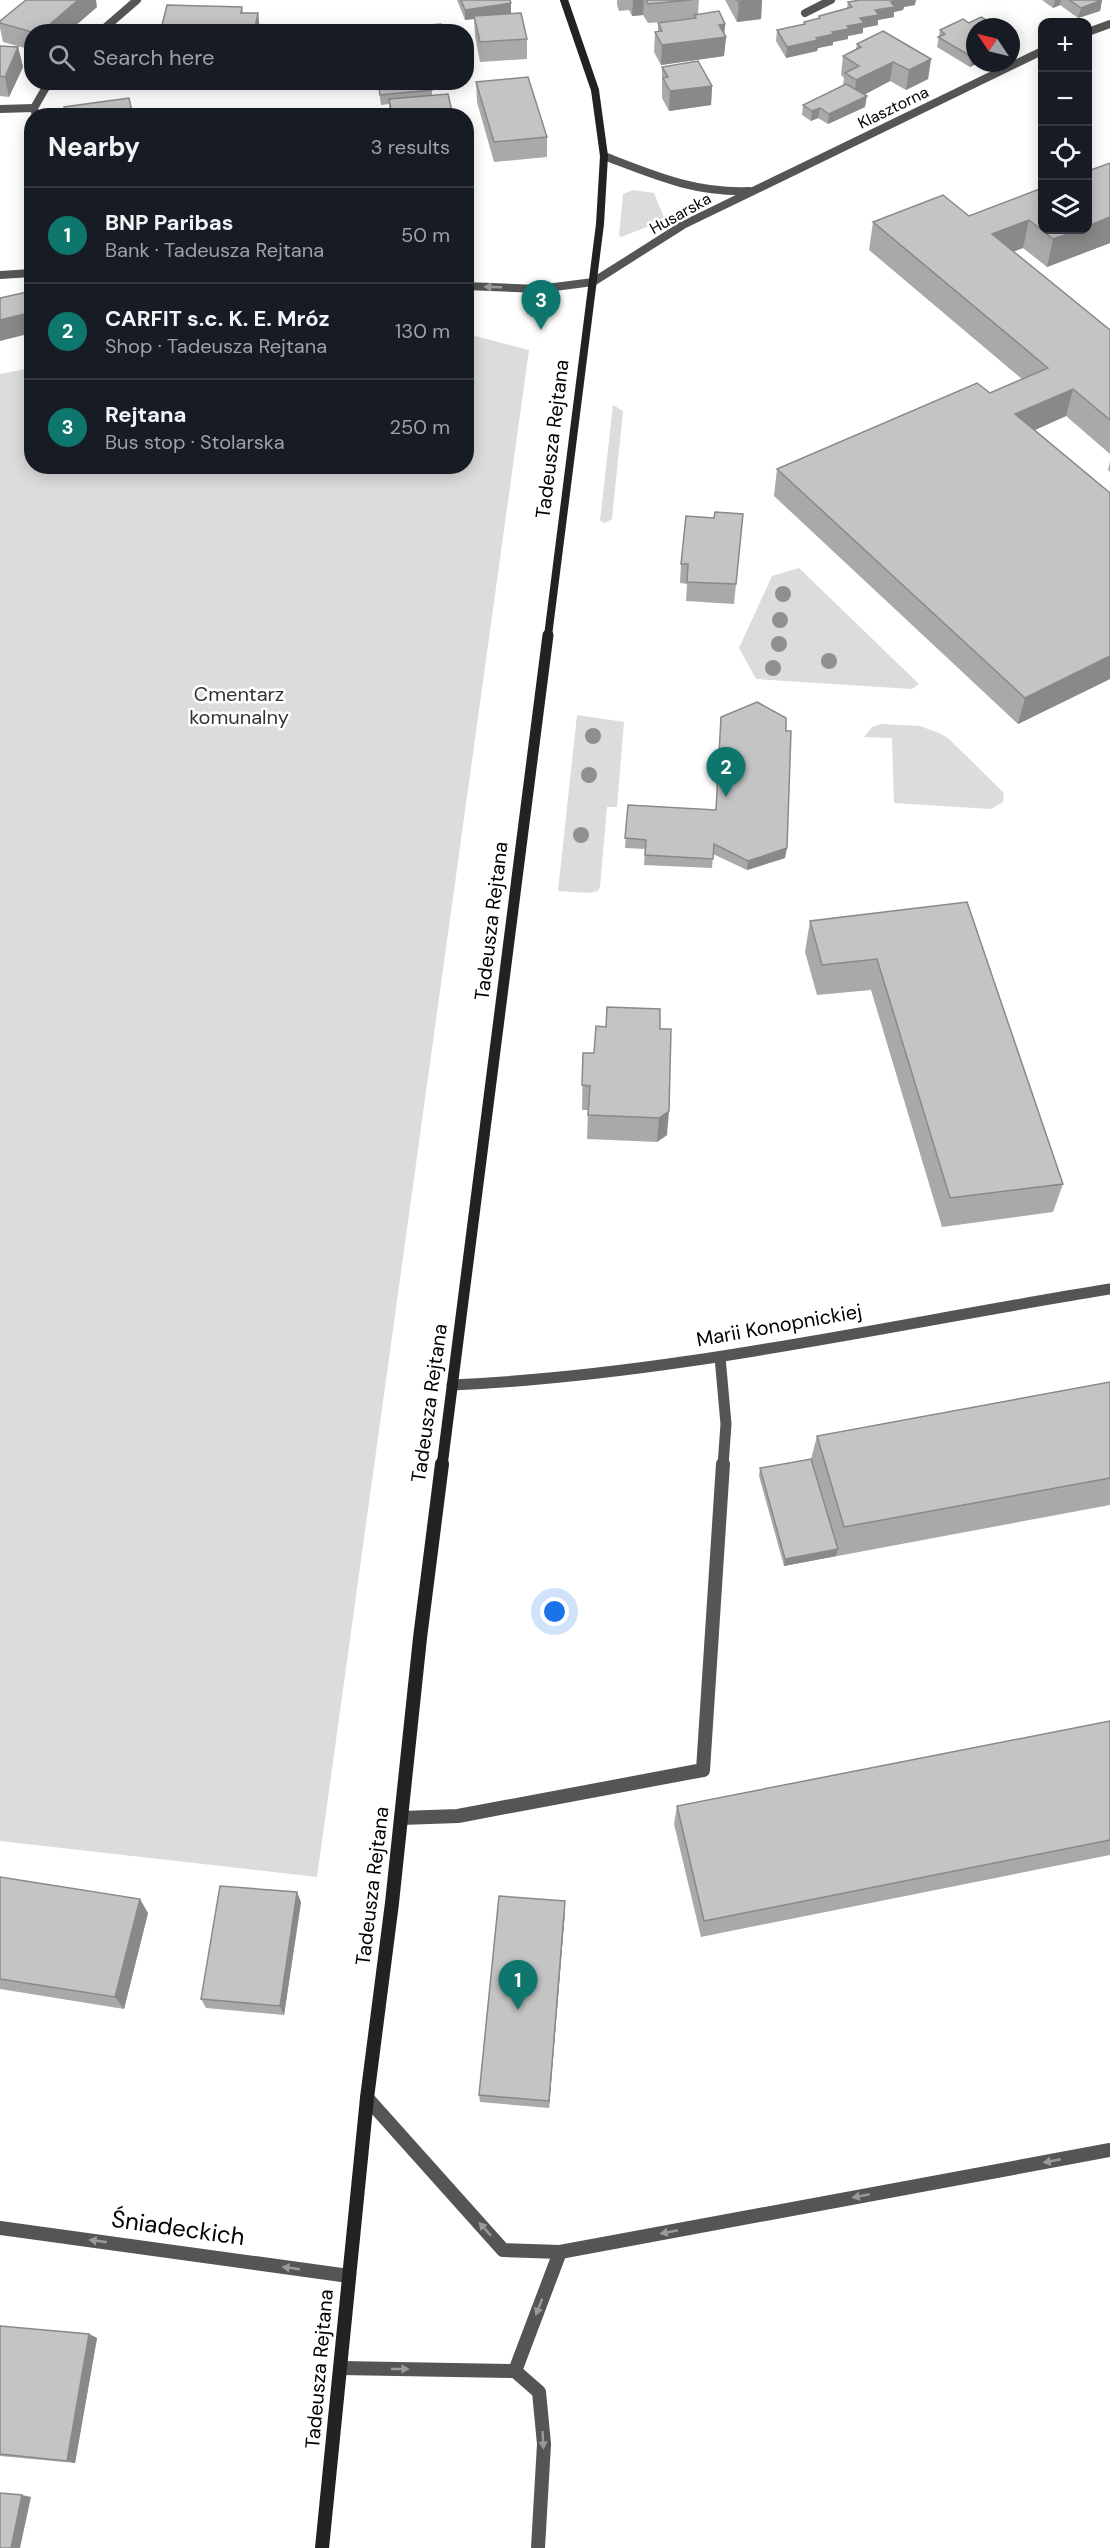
<!DOCTYPE html>
<html lang="en">
<head>
<meta charset="utf-8">
<style>
  :root { --surface:#171b24; --page:#242831; --text:#f1f3f6; --muted:#9ea1a6; --line:#363941; --accent:#0f766e }
  body { margin:0; font-family:"DM Sans",sans-serif; background:var(--page); color:var(--text) }
  .controls { position:absolute; right:18px; top:18px; display:grid; overflow:hidden; border-radius:12px; box-shadow:0 3px 15px #0003 }
  .controls button { width:54px; height:54px; display:grid; place-items:center; padding:0; border:0; border-bottom:2px solid var(--line); background:var(--surface); color:var(--text); font:30px sans-serif }
  .compass { position:absolute; left:966px; top:18px; width:54px; height:54px; border-radius:50%; background:var(--surface); box-shadow:0 3px 15px #0003; rotate:305deg }
  .you { position:absolute; left:555px; top:1612px; width:21px; height:21px; margin:-15px; border:4px solid #fff; border-radius:50%; background:#1a73e8; box-shadow:0 0 0 9px #1a73e833 }
  .badge { display:grid; place-items:center; width:39px; height:39px; border-radius:50%; background:var(--accent); color:#fff; font-size:20px; font-weight:700 }
  .pin { position:absolute; translate:-50% -50px; filter:drop-shadow(0 2px 3px #0008) }
  .pin::after { content:''; position:absolute; top:32px; width:21px; height:18px; background:inherit; clip-path:polygon(0 0,100% 0,50% 100%) }
  .list { margin:0; padding:0; list-style:none }
  h2 { display:flex; justify-content:space-between; align-items:center; height:78px; margin:0; padding:0 24px; font-size:26px }
  h2 small { font-size:20px; font-weight:400; color:var(--muted) }
  .list li { display:grid; grid-template-columns:39px 1fr auto; gap:18px; align-items:center; box-sizing:border-box; height:96px; padding:0 24px; border-top:2px solid var(--line) }
  .list b { display:block; font-size:22px; white-space:nowrap }
  .list p { margin:0; font-size:20px; white-space:nowrap; color:var(--muted) }
  .list em { font-size:20px; font-style:normal; color:var(--muted) }
  .icon { flex:none; width:33px; height:33px; fill:none; stroke:currentColor; stroke-width:2; stroke-linecap:round; stroke-linejoin:round }
  .map { position:relative; flex:none; width:1110px; height:2548px; overflow:hidden }
  .search { position:absolute; background:var(--surface); box-shadow:0 3px 15px #0003; left:24px; top:24px; width:450px; height:66px; display:flex; align-items:center; gap:15px; box-sizing:border-box; padding:0 21px; border-radius:24px; color:var(--muted); font-size:22px }
  .panel { position:absolute; background:var(--surface); box-shadow:0 3px 15px #0003; left:24px; top:108px; width:450px; height:366px; border-radius:24px }
  .map>svg:first-child { display:block }
  .green { fill:#dcdcdc }
  .lines { fill:none; stroke-linecap:round; stroke-linejoin:round }
  .lane-far1 { stroke:#555; stroke-width:11 }
  .lane { stroke:#555; stroke-width:14 }
  .street-far2 { stroke:#555; stroke-width:8 }
  .street-far1 { stroke:#555; stroke-width:11 }
  .street { stroke:#555; stroke-width:14 }
  .secondary-far2 { stroke:#222; stroke-width:8 }
  .secondary-far1 { stroke:#222; stroke-width:11 }
  .secondary { stroke:#222; stroke-width:14 }
  .tree { fill:#8f8f8f }
  .wall { fill:#a9a9a9 }
  .shaded-wall { fill:#898989 }
  .building { fill:#c4c4c4; stroke:#898989; stroke-width:1.5 }
  .oneway { fill:#999 }
  .labels { text-anchor:middle; stroke-width:5; stroke-linejoin:round; paint-order:stroke }
  .far-street-label { font-size:16px; fill:#000; stroke:#fff }
  .street-label { font-size:20px; fill:#000; stroke:#fff }
  .park-label { font-size:20px; fill:#333; stroke:#fff }
  .near-street-label { font-size:24px; fill:#000; stroke:#fff }
</style>
</head>
<body>
<div class="map">
<svg width="1110" height="2548" viewBox="0 0 1110 2548">
  <rect width="100%" height="100%" fill="#fff"/>
  <g class="green">
    <polygon points="633,190 654,193 665,220 621,237 619,235 623,194"/>
    <polygon points="467,334 529,350 317,1877 0,1841 0,374 31,368 32,466 466,466"/>
    <polygon points="613,405 623,411 612,519 605,523 600,521"/>
    <polygon points="799,568 919,684 912,689 756,679 739,648 772,576"/>
    <polygon points="577,715 624,722 617,807 607,807 600,887 598,891 588,893 558,891"/>
    <polygon points="881,724 920,726 939,733 948,738 1004,793 1003,802 991,809 894,803 892,738 864,737 872,727"/>
  </g>
  <g class="lines">
    <polyline class="lane-far1" points="720,1357 726,1424 723,1466"/>
    <g class="lane">
      <polyline points="401,1818 458,1816 703,1770 723,1464"/>
      <polyline points="367,2098 503,2250 560,2252 1110,2150"/>
      <polyline points="341,2368 515,2371 539,2392 544,2444 538,2548"/>
      <polyline points="515,2371 560,2252"/>
    </g>
    <g class="street-far2">
      <polyline points="805,13 831,0"/>
      <polyline points="100,32 137,0"/>
      <polyline points="1088,32 1110,24"/>
      <polyline points="0,109 34,108"/>
      <polyline points="36,116 34,108 49,82"/>
      <path d="M 604,156 C 654,175 694,193 749,191"/>
      <polyline points="0,275 32,273"/>
      <polyline points="466,286 539,289 593,282 683,225 1042,51"/>
    </g>
    <path class="street-far1" d="M 452,1385 C 674,1375 892,1324 1110,1289"/>
    <polyline class="street" points="0,2228 349,2276"/>
    <polyline class="secondary-far2" points="548,636 600,224 604,156 595,90 564,0"/>
    <polyline class="secondary-far1" points="442,1466 548,635"/>
    <polyline class="secondary" points="322,2548 367,2098 392,1903 420,1638 442,1464"/>
  </g>
  <g class="tree">
    <circle cx="783" cy="594" r="8"/>
    <circle cx="780" cy="620" r="8"/>
    <circle cx="779" cy="644" r="8"/>
    <circle cx="829" cy="661" r="8"/>
    <circle cx="773" cy="668" r="8"/>
    <circle cx="593" cy="736" r="8"/>
    <circle cx="589" cy="775" r="8"/>
    <circle cx="581" cy="835" r="8"/>
  </g>
  <g class="wall">
    <polygon points="457,0 510,0 511,3 511,14 527,39 527,59 480,62 475,36 474,19 465,20"/>
    <polygon points="617,0 699,0 698,14 725,24 724,34 726,37 724,56 661,65 654,52 655,32 658,32 658,23 679,21 648,23 643,15 632,16 629,10 619,11 617,5"/>
    <polygon points="725,0 762,0 761,19 737,22"/>
    <polygon points="1042,0 1102,0 1100,11 1078,18 1060,5 1053,8"/>
    <polygon points="848,2 915,5 904,7 903,10 894,12 894,17 878,20 878,25 863,28 863,33 848,36 848,39 833,42 833,45 818,48 817,51 786,58 776,41 777,30 804,24 804,22 818,19 819,16 847,8"/>
    <polygon points="97,7 68,32 32,32 32,50 3,42 0,28 0,21"/>
    <polygon points="242,7 243,13 258,13 260,32 164,32 162,25"/>
    <polygon points="969,23 975,63 970,67 937,47 940,30"/>
    <polygon points="857,44 931,59 928,79 906,90 890,81 864,95 865,107 828,124 818,118 811,121 802,115 803,105 843,85 844,78 841,75 843,56 856,49"/>
    <polygon points="0,46 18,47 23,67 9,97 0,96"/>
    <polygon points="662,67 712,86 711,105 669,111 662,98"/>
    <polygon points="378,82 432,90 432,95 453,116 390,116 389,104 381,105"/>
    <polygon points="476,82 547,137 547,157 494,162 477,102"/>
    <polygon points="1110,163 1110,243 1047,267 1023,248 1013,251 1110,330 1110,454 1066,416 1034,430 1110,493 1110,679 1018,724 774,496 777,469 990,393 1022,379 869,250 873,222 969,216"/>
    <polygon points="1110,461 1110,472 1108,470"/>
    <polygon points="743,514 734,604 686,601 687,584 680,583 681,564 714,518"/>
    <polygon points="628,805 785,858 747,870 713,854 712,868 644,865 645,849 625,848"/>
    <polygon points="967,902 1063,1184 1053,1212 942,1227 871,990 817,995 805,952 810,921"/>
    <polygon points="660,1029 667,1135 657,1142 587,1139 588,1110 582,1110 583,1053 594,1053"/>
    <polygon points="1110,1382 1110,1505 784,1566 759,1476 760,1468 811,1459 817,1436"/>
    <polygon points="1110,1721 1110,1855 701,1937 674,1824 677,1806"/>
    <polygon points="0,1877 148,1913 124,2009 0,1989"/>
    <polygon points="301,1902 284,2015 206,2008 201,1999"/>
    <polygon points="565,1911 549,2108 480,2102 479,2095"/>
    <polygon points="0,2326 89,2334 97,2338 75,2463 0,2456"/>
  </g>
  <g class="shaded-wall">
    <polygon points="78,0 96,0 97,7 68,32 41,32"/>
    <polygon points="633,0 644,0 643,15 632,16"/>
    <polygon points="756,0 762,0 761,19 737,22 739,2"/>
    <polygon points="902,0 916,0 915,5 904,7 903,10 894,12 894,17 878,20 878,25 863,28 863,33 848,36 848,39 833,42 833,45 818,48 817,51 786,58 787,47 847,26 891,2"/>
    <polygon points="1055,0 1061,0 1060,5 1053,8"/>
    <polygon points="1102,0 1100,11 1078,18 1081,8"/>
    <polygon points="511,3 511,14 465,20 465,10"/>
    <polygon points="258,13 260,32 254,32"/>
    <polygon points="725,24 724,37 726,37 724,56 661,65 662,45 719,25"/>
    <polygon points="1015,36 1013,46 1011,48 1011,38"/>
    <polygon points="18,47 23,67 9,97 5,77"/>
    <polygon points="975,55 975,63 979,63 970,67 972,57"/>
    <polygon points="931,59 928,79 906,90 909,70"/>
    <polygon points="893,62 890,81 854,100 856,80"/>
    <polygon points="712,86 711,105 669,111 670,91"/>
    <polygon points="867,96 865,107 828,124 829,114"/>
    <polygon points="820,108 818,118 811,121 812,111"/>
    <polygon points="1110,217 1110,243 1047,267 1053,239 1079,230 1088,230 1088,226"/>
    <polygon points="1029,220 1023,248 987,262 992,234"/>
    <polygon points="32,312 32,333 0,341 0,320"/>
    <polygon points="1073,389 1066,416 1009,442 1015,414"/>
    <polygon points="1110,656 1110,679 1018,724 1025,698"/>
    <polygon points="787,848 785,858 747,870 748,861"/>
    <polygon points="669,1111 667,1135 657,1142 659,1118"/>
    <polygon points="838,1549 836,1556 784,1566 785,1559"/>
    <polygon points="297,1892 301,1902 284,2015 280,2006"/>
    <polygon points="140,1899 148,1913 124,2009 115,1997"/>
    <polygon points="565,1901 565,1911 549,2108 549,2101"/>
    <polygon points="89,2334 97,2338 75,2463 67,2461"/>
    <polygon points="22,2495 31,2497 20,2548 11,2548"/>
  </g>
  <g class="building">
    <polygon points="26,0 78,0 41,32 32,32 0,23 0,21"/>
    <polygon points="461,0 510,0 511,3 465,10"/>
    <polygon points="646,0 691,0 648,4"/>
    <polygon points="737,0 756,0 739,2"/>
    <polygon points="860,0 904,0 891,2 895,7 875,10 879,15 860,18 864,23 847,26 849,29 832,32 834,34 816,38 818,40 787,47 777,30 805,24 804,22 820,18 819,16 852,7 848,2"/>
    <polygon points="1069,0 1102,0 1081,8"/>
    <polygon points="167,5 242,7 241,13 258,13 254,32 192,32 194,25 162,25"/>
    <polygon points="719,11 725,24 719,25 726,37 662,45 655,32 662,31 658,23 696,18 694,15"/>
    <polygon points="521,13 527,39 480,42 474,16"/>
    <polygon points="981,17 999,27 975,27 975,55 972,57 938,37 945,34 940,30 963,19 969,23"/>
    <polygon points="441,24 443,32 397,32 396,28"/>
    <polygon points="883,31 931,59 909,70 893,62 856,80 845,73 859,66 843,56 861,47 857,44"/>
    <polygon points="0,46 18,47 5,77 0,76"/>
    <polygon points="698,61 712,86 670,91 663,78 668,77 662,67"/>
    <polygon points="528,77 547,137 494,142 476,82"/>
    <polygon points="378,82 430,82 432,90 380,95"/>
    <polygon points="846,84 867,96 829,114 820,108 812,111 803,105"/>
    <polygon points="448,94 453,116 392,116 389,99"/>
    <polygon points="129,98 133,116 66,116 64,107"/>
    <polygon points="1110,163 1110,217 1088,226 1088,171"/>
    <polygon points="1042,188 1042,230 1079,230 1053,239 1029,220 992,234 1110,330 1110,420 1073,389 1015,414 1110,493 1110,656 1025,698 777,469 977,383 990,393 1048,368 873,222 943,195 969,216"/>
    <polygon points="32,291 32,312 0,320 0,298"/>
    <polygon points="715,512 743,514 736,584 687,582 688,564 681,564 686,516 714,518"/>
    <polygon points="757,702 786,718 786,731 791,731 787,848 748,861 714,844 713,859 645,855 646,840 625,838 628,805 716,810 721,717"/>
    <polygon points="967,902 1063,1184 950,1198 877,959 822,965 810,921"/>
    <polygon points="607,1007 660,1009 660,1029 671,1029 669,1111 659,1118 588,1115 590,1086 582,1085 583,1053 594,1053 596,1026 606,1027"/>
    <polygon points="1110,1382 1110,1478 844,1527 817,1436"/>
    <polygon points="811,1459 838,1549 785,1559 760,1468"/>
    <polygon points="1110,1721 1110,1840 704,1921 677,1806"/>
    <polygon points="0,1877 140,1899 115,1997 0,1979"/>
    <polygon points="220,1886 297,1892 280,2006 201,1999"/>
    <polygon points="499,1896 565,1901 549,2101 479,2095"/>
    <polygon points="0,2326 89,2334 67,2461 0,2454"/>
    <polygon points="0,2493 22,2495 11,2548 0,2548"/>
  </g>
  <defs><path id="oneway-solid" d="M-6-.8H1V-3.2L6.5 0L1 3.2V.8H-6Z" transform="scale(1.5)"/></defs>
  <g class="oneway">
    <use href="#oneway-solid" transform="translate(493 287) rotate(-178)"/>
    <use href="#oneway-solid" transform="translate(1052 2161) rotate(169)"/>
    <use href="#oneway-solid" transform="translate(861 2196) rotate(169)"/>
    <use href="#oneway-solid" transform="translate(485 2229) rotate(-132)"/>
    <use href="#oneway-solid" transform="translate(669 2232) rotate(169)"/>
    <use href="#oneway-solid" transform="translate(98 2241) rotate(-172)"/>
    <use href="#oneway-solid" transform="translate(291 2268) rotate(-172)"/>
    <use href="#oneway-solid" transform="translate(539 2307) rotate(111)"/>
    <use href="#oneway-solid" transform="translate(400 2369)"/>
    <use href="#oneway-solid" transform="translate(543 2440) rotate(87)"/>
  </g>
  <g class="labels">
    <g class="far-street-label">
      <text transform="translate(893 107) rotate(-26)" y="6">Klasztorna</text>
      <text transform="translate(680 213) rotate(-29)" y="6">Husarska</text>
    </g>
    <g class="street-label">
      <text transform="translate(552 439) rotate(-83)" y="7">Tadeusza Rejtana</text>
      <text transform="translate(491 921) rotate(-83)" y="7">Tadeusza Rejtana</text>
      <text transform="translate(779 1325) rotate(-10)" y="7">Marii Konopnickiej</text>
      <text transform="translate(429 1403) rotate(-82)" y="7">Tadeusza Rejtana</text>
      <text transform="translate(372 1886) rotate(-83)" y="7">Tadeusza Rejtana</text>
      <text transform="translate(319 2369) rotate(-85)" y="7">Tadeusza Rejtana</text>
    </g>
    <g class="park-label">
      <text x="239" y="701">Cmentarz<tspan x="239" dy="23">komunalny</tspan></text>
    </g>
    <g class="near-street-label">
      <text transform="translate(178 2228) rotate(8)" y="8">Śniadeckich</text>
    </g>
  </g>
</svg>
<div class="controls">
<button>+</button>
<button>−</button>
<button><svg class="icon" aria-label="locate" viewBox="0 0 24 24"><circle cx="12" cy="12" r="6"/><path d="M12 2v4M12 18v4M2 12h4M18 12h4"/></svg></button>
<button><svg class="icon" aria-label="layers" viewBox="0 0 24 24"><path d="M12 4l9 5-9 5-9-5zM3 14l9 5 9-5"/></svg></button>
</div>
<svg class="compass" viewBox="-18 -18 36 36"><path d="M0-13l5 13h-10z" fill="#e53935"/><path d="M0 13l5-13h-10z" fill="#9ea1a6"/></svg>
<div class="you"></div>
<div class="pin badge" style="left:518px;top:2010px">1</div>
<div class="pin badge" style="left:726px;top:797px">2</div>
<div class="pin badge" style="left:541px;top:330px">3</div>
<div class="search"><svg class="icon" aria-label="search" viewBox="0 0 24 24"><circle cx="10" cy="10" r="6"/><path d="M15 15l6 6"/></svg>Search here</div>
<section class="panel">
<h2>Nearby<small>3 results</small></h2>
<ul class="list">
<li><span class="badge">1</span><div><b>BNP Paribas</b><p>Bank · Tadeusza Rejtana</p></div><em>50 m</em></li>
<li><span class="badge">2</span><div><b>CARFIT s.c. K. E. Mróz</b><p>Shop · Tadeusza Rejtana</p></div><em>130 m</em></li>
<li><span class="badge">3</span><div><b>Rejtana</b><p>Bus stop · Stolarska</p></div><em>250 m</em></li>
</ul>
</section>
</div>
</body>
</html>
